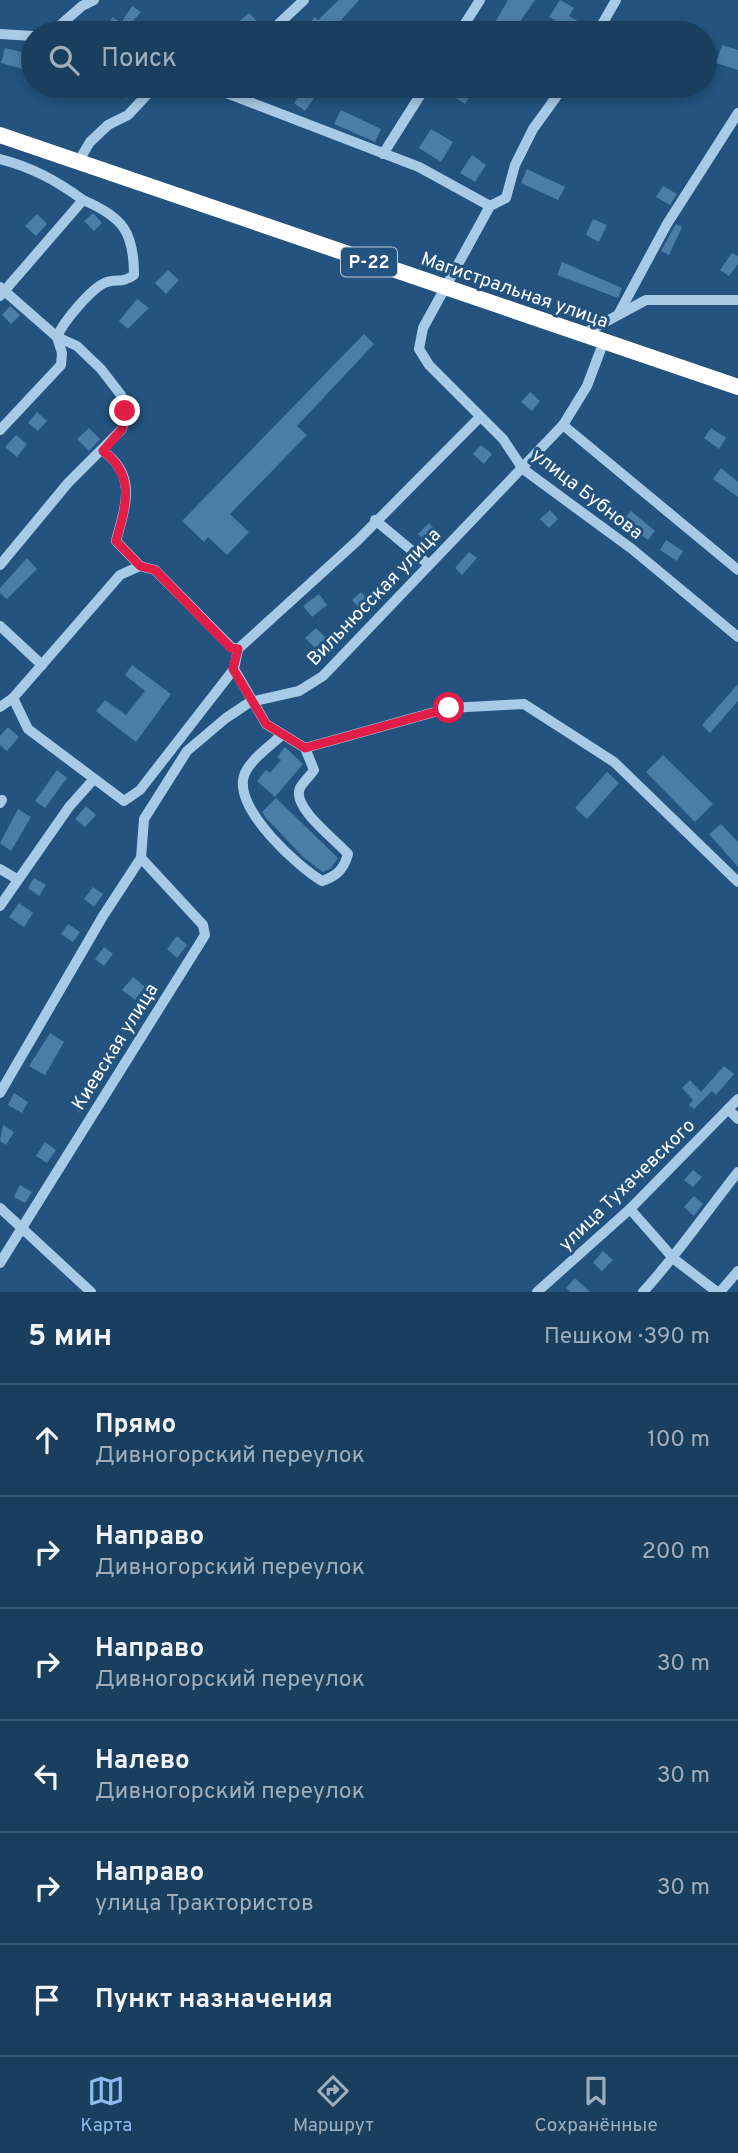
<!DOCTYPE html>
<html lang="ru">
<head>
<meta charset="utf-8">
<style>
  :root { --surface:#1a3e5e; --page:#234564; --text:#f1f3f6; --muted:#9faebc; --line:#385773; --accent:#90b9f0 }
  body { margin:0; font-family:Overpass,sans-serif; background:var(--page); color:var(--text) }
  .stop { position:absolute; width:21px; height:21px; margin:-16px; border:5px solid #e11d48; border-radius:50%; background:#fff }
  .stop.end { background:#e11d48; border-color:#fff; box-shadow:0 2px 7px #0008 }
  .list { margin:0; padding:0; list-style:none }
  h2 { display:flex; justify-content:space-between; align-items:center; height:91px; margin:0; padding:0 28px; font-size:30px }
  h2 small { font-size:23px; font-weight:400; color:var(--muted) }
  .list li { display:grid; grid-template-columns:46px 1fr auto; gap:21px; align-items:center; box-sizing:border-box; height:112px; padding:0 28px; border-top:2px solid var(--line) }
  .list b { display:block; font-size:26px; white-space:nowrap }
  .list p { margin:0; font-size:23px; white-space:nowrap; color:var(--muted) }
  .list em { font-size:23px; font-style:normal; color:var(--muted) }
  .icon { flex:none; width:38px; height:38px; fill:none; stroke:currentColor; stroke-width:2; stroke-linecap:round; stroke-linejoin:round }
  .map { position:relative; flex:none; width:738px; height:1292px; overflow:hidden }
  .search { position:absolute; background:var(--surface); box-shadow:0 4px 10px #0003; left:21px; right:21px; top:21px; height:77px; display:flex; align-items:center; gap:18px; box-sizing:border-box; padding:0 24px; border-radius:38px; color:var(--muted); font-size:26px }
  .sheet { height:763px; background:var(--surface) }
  nav { display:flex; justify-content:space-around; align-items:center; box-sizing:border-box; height:98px; border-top:2px solid var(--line); background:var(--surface); font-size:19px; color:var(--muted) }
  nav a { display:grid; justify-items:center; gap:4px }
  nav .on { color:var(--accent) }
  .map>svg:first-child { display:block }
  .building { fill:#4b7da7 }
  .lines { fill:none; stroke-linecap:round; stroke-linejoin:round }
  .minor { stroke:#a7cae6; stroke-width:10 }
  .highway { stroke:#fff; stroke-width:16 }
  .route { stroke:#e11d48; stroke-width:9 }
  .labels { text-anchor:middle; stroke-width:6; stroke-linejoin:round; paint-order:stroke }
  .shield { fill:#23537e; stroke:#bdcbd8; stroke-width:2 }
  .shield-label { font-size:18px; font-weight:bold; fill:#fff }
  .street-label { font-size:19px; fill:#fff; stroke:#23537e }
</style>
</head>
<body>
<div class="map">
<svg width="738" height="1292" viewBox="0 0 738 1292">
  <rect width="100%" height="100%" fill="#23537e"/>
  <g class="building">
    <polygon points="339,0 359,0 335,27 331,23 320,33 309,33 304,28 315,17 318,20"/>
    <polygon points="508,0 535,0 512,33 489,33"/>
    <polygon points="560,0 574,8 569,16 581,23 575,33 547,33 555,20 549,17"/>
    <polygon points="132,6 141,12 122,33 100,33 113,17 121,23"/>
    <polygon points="249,13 258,22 247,33 225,33"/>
    <polygon points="722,45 738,50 738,70 716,63"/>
    <polygon points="5,48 33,55 33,72 1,63"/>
    <polygon points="92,86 132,86 127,99"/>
    <polygon points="457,86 466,86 474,90 465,104 451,95"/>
    <polygon points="303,90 314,98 305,111 294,103"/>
    <polygon points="341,110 381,129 375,142 334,124"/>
    <polygon points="431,129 453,142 441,162 419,148"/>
    <polygon points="472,155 486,165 475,182 460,173"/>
    <polygon points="527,169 565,187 558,200 521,183"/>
    <polygon points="663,186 677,194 670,205 656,197"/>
    <polygon points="93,213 102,223 94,231 84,221"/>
    <polygon points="37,214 47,224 36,236 25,226"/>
    <polygon points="593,219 607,225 599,242 586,235"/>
    <polygon points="676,224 682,227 669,255 661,251"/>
    <polygon points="732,253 738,256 738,264 729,276 720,270"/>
    <polygon points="562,262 622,288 618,298 557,275"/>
    <polygon points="168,270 179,280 166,294 155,283"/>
    <polygon points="137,299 149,308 128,329 119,321"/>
    <polygon points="10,306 20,315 11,324 2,315"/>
    <polygon points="364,334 374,344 297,426 307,435 230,514 249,532 227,555 208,537 204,542 182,521"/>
    <polygon points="530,392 540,401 532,411 521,402"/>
    <polygon points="37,412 47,421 38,431 28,423"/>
    <polygon points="89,428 100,439 89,451 77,439"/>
    <polygon points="711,428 726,438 719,449 704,438"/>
    <polygon points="16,435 27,444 17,457 5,447"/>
    <polygon points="481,445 492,454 484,464 473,454"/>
    <polygon points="721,468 738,482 738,497 713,479"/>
    <polygon points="550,510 558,519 549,528 540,519"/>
    <polygon points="631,511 655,531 648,540 622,521"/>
    <polygon points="429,523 436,531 425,541 418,534"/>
    <polygon points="666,540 683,551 677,561 660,550"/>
    <polygon points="469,552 477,558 462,575 455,568"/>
    <polygon points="27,558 37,569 7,599 0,593 0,588"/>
    <polygon points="361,592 370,602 361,610 352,600"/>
    <polygon points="319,594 327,605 312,617 303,606"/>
    <polygon points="316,628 327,639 316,649 305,638"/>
    <polygon points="132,665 171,694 136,742 96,711 105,700 126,715 145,691 125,675"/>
    <polygon points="738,684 738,701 710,733 702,725"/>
    <polygon points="8,727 19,737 7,751 0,745 0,736"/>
    <polygon points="285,747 303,764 275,797 257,781 266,770 270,773 281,760 277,757"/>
    <polygon points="663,755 713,804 695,822 646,772"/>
    <polygon points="57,770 67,778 45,808 35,801"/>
    <polygon points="607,772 619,783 587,819 575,808"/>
    <polygon points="276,798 338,858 330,869 323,872 304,858 266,818 262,812"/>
    <polygon points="86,806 96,815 85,827 75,819"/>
    <polygon points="18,809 31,817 11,851 0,843"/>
    <polygon points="721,824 738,842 738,867 709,834"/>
    <polygon points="34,878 46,885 39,896 28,888"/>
    <polygon points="93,887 103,894 94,907 84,899"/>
    <polygon points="19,903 33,913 24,927 9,917"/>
    <polygon points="68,924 80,932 73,942 61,934"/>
    <polygon points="177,936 187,945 177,958 167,949"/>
    <polygon points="104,947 113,954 104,966 95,959"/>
    <polygon points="133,977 145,987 135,1000 122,990"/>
    <polygon points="50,1033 64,1042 45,1075 29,1066"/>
    <polygon points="724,1066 734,1074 716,1095 712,1091 694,1109 689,1105 693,1100 682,1088 690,1080 701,1092"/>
    <polygon points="14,1093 28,1102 22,1113 8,1105"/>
    <polygon points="80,1093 89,1101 80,1113 71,1105"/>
    <polygon points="3,1125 14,1132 6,1145 0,1141"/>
    <polygon points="45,1142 56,1150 47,1163 36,1156"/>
    <polygon points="693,1170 702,1177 693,1187 684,1180"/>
    <polygon points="20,1185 32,1192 25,1203 14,1197"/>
    <polygon points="694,1196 703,1204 694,1216 684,1207"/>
    <polygon points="603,1251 613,1260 602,1271 593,1263"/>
    <polygon points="575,1278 590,1292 570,1292 566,1288"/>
  </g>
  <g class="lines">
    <g class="minor">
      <polyline points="58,27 82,6 94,0"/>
      <polyline points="45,33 58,27 64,33"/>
      <polyline points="269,33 304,0"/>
      <polyline points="459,33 480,0"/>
      <polyline points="597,33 616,0"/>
      <polyline points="0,34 33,36"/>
      <polyline points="208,86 419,167 490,206"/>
      <polyline points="564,86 533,129 515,165 506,198 490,206 423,328 419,349 429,365 503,439 523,469 632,549 738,637"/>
      <polyline points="383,154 426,86"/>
      <path d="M 0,159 C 32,167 57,181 83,200"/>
      <polyline points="78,162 90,142 108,125 128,115 155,86"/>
      <polyline points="0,287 57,337 77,346 101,369 121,395 126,411 122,429 68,483 0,565"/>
      <path d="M 0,296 L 83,200 C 123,217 134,232 134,275 C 121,284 118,278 107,282 C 92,287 63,322 57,337 L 62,353 L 61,365 L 0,430"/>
      <polyline points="619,313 667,224 738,113"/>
      <polyline points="583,334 646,300 738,300"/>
      <polyline points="563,425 738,570"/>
      <path d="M 103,451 C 138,476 125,507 116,541 L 140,566 L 155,570 L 231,647 L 238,649 L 234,669 L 266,724 L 305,748 L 449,708 L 524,704 L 614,762 L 738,882"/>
      <polyline points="375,520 428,564"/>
      <polyline points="0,626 42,665"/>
      <polyline points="238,649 357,541 480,417"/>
      <polyline points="13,698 28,729 124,801 140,790 234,669"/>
      <polyline points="0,707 13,698 120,575 140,566"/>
      <path d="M 282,735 C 270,746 245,763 243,780 C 239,813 297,866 322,881 C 337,876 344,869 348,854 C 336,840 291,807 300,788 C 303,782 310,776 314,770 L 305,748"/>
      <polyline points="0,803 2,800"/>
      <polyline points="0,869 17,879"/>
      <polyline points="0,906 69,807 93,780"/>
      <polyline points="0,1093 103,916 141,858 144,819 187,751 226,718 250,702 299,691 323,676 563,425 587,386 604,341"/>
      <polyline points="728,1109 738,1119"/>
      <polyline points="0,1208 91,1292"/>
      <polyline points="630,1209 674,1259 717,1292"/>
      <polyline points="0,1263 205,935 203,925 141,858"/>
      <polyline points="537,1292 630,1209 738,1099"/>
      <path d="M 643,1292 C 678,1254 706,1212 738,1172"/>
      <polyline points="720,1292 738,1271"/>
    </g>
    <polyline class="highway" points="0,135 738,387"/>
  </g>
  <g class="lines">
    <path class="route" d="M 125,411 L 122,429 L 103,451 C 137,476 125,508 116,541 L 140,566 L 155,570 L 231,648 L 238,649 L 233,669 L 266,724 L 305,748 L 449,708"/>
  </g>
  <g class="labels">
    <rect class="shield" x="341" y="247.5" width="56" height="29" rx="5"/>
    <g class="shield-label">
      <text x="369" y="268">Р-22</text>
    </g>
    <g class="street-label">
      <text transform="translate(515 289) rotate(19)" y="7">Магистральная улица</text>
      <text transform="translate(588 493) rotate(38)" y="7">улица Бубнова</text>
      <text transform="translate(373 596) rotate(-46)" y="7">Вильнюсская улица</text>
      <text transform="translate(114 1046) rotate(-58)" y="7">Киевская улица</text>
      <text transform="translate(626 1184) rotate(-44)" y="7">улица Тухачевского</text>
    </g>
  </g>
</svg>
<div class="stop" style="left:449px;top:708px"></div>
<div class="stop end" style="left:125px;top:411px"></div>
<div class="search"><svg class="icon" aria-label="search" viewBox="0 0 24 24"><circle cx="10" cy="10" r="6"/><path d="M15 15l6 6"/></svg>Поиск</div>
</div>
<section class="sheet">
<h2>5 мин<small>Пешком · 390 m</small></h2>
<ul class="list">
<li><svg class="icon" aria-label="ahead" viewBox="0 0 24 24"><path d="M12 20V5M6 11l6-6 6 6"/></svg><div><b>Прямо</b><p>Дивногорский переулок</p></div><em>100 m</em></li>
<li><svg class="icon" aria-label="right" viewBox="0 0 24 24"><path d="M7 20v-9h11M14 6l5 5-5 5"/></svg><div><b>Направо</b><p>Дивногорский переулок</p></div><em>200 m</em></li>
<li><svg class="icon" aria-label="right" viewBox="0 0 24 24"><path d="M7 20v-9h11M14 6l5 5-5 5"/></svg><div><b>Направо</b><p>Дивногорский переулок</p></div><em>30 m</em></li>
<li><svg class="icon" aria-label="left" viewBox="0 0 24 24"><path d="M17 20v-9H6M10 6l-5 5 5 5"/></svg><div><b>Налево</b><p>Дивногорский переулок</p></div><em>30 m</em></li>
<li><svg class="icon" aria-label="right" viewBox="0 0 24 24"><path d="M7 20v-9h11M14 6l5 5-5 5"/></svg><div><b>Направо</b><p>улица Трактористов</p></div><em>30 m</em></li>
<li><svg class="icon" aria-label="arrive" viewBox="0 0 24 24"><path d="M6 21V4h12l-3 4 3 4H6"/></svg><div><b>Пункт назначения</b></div></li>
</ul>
</section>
<nav>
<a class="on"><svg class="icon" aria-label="map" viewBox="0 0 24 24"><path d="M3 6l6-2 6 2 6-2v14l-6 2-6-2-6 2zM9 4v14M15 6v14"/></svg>Карта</a>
<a><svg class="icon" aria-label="directions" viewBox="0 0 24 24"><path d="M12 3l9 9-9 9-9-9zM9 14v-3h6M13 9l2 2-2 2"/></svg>Маршрут</a>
<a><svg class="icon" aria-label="saved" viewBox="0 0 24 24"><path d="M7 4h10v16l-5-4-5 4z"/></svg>Сохранённые</a>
</nav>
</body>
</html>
